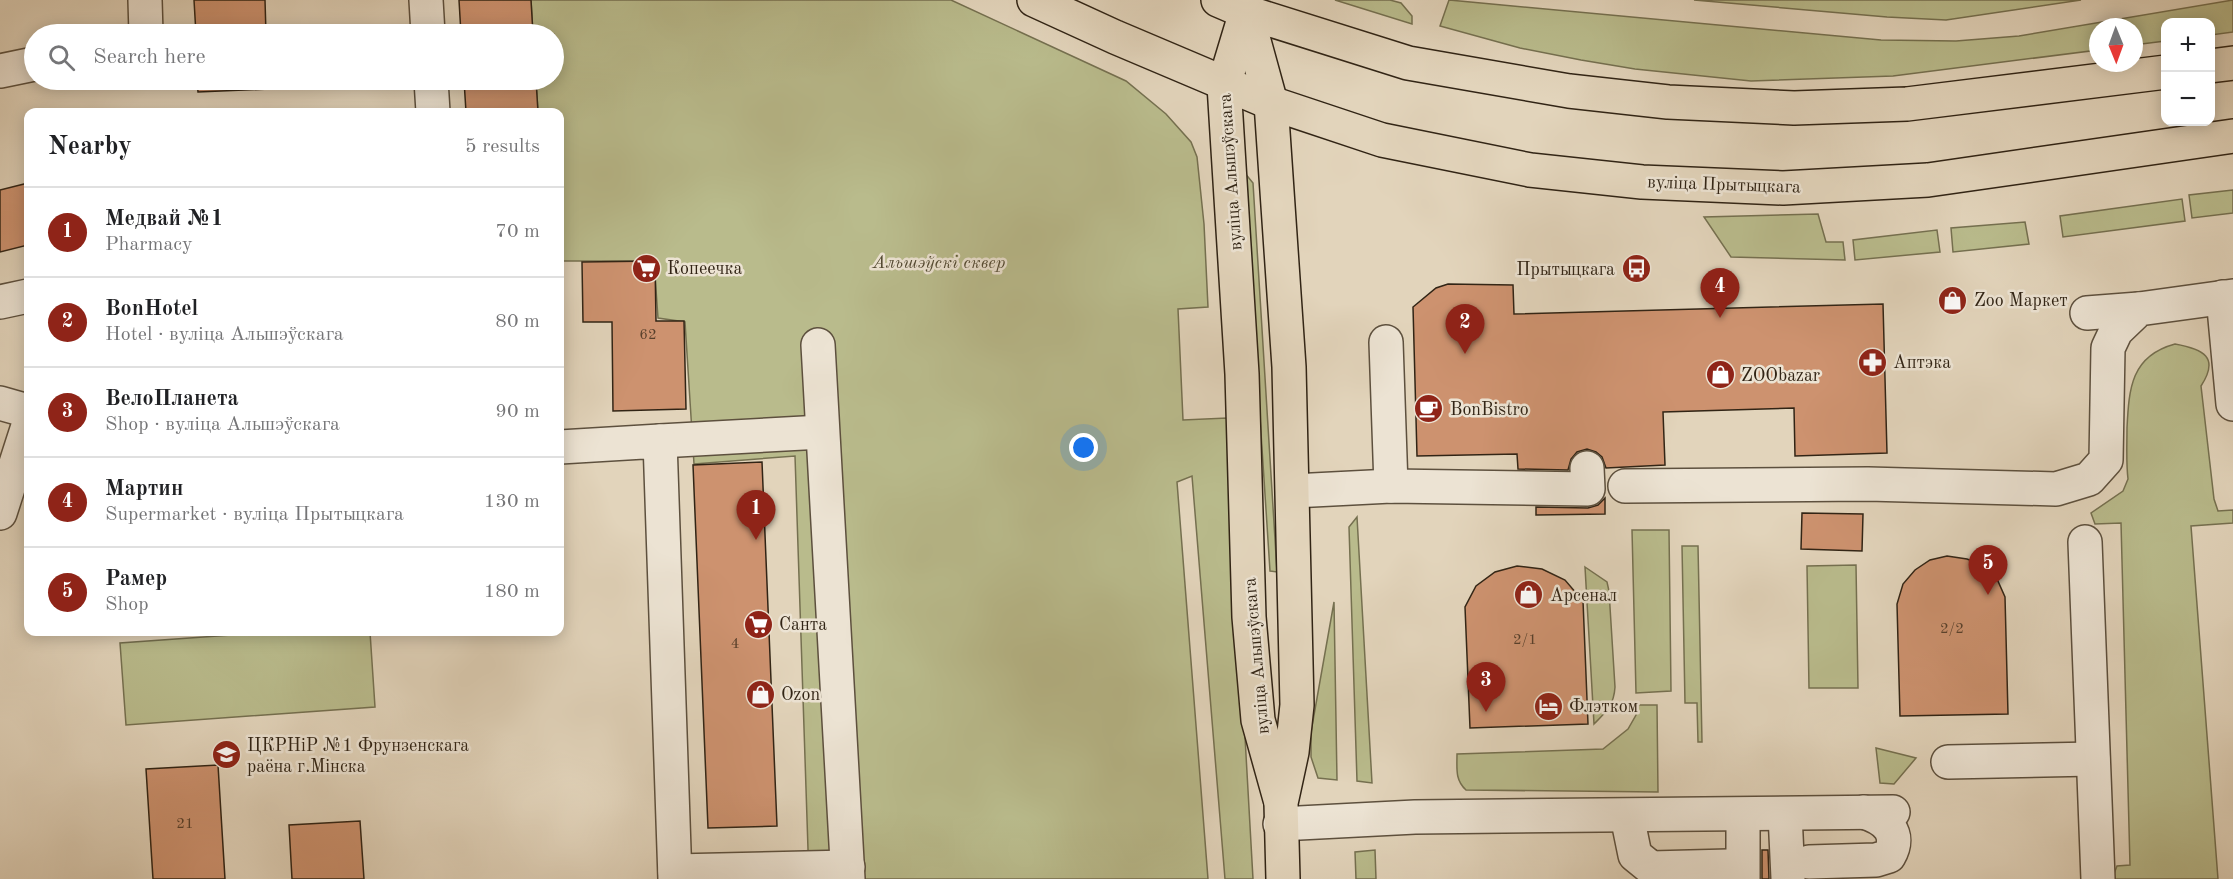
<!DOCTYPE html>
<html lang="en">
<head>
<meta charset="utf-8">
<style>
  :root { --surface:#fff; --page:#f6f6f6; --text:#202124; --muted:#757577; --line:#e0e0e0; --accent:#8f2418 }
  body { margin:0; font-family:"Old Standard TT",serif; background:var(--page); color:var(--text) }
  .controls { position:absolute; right:18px; top:18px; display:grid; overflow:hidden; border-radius:12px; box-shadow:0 3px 15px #0003 }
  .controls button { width:54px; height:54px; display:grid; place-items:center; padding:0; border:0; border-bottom:2px solid var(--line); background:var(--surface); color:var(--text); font:30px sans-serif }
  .compass { position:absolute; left:2089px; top:18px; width:54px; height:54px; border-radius:50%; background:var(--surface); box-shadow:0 3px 15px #0003; rotate:179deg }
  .you { position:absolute; left:1084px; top:448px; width:21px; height:21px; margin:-15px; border:4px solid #fff; border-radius:50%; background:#1a73e8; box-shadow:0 0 0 9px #1a73e833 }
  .badge { display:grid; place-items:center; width:39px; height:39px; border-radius:50%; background:var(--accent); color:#fff; font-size:20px; font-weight:700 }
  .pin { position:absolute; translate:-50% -50px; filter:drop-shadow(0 2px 3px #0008) }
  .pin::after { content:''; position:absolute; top:32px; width:21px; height:18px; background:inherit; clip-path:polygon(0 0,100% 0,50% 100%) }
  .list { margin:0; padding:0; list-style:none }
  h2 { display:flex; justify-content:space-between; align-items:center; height:78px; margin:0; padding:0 24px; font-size:26px }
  h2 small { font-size:20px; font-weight:400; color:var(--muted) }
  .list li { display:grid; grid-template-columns:39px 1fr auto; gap:18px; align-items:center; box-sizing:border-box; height:90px; padding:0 24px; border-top:2px solid var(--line) }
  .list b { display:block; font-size:22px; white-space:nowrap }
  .list p { margin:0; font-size:20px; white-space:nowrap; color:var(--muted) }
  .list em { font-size:20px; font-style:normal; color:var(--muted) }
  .icon { flex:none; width:33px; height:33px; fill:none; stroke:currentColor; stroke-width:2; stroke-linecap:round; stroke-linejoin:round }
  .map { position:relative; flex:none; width:2233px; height:879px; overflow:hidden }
  .search { position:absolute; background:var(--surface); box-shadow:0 3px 15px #0003; left:24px; top:24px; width:540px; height:66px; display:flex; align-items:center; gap:15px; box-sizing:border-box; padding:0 21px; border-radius:33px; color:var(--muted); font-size:22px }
  .panel { position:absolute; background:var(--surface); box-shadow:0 3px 15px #0003; left:24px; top:108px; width:540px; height:528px; border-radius:12px }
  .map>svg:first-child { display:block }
  .green { fill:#b9bb8c; stroke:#757050; stroke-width:1.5 }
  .building { fill:#cd926f; stroke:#312415; stroke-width:1.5 }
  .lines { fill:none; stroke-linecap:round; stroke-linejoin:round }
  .minor-casing { stroke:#5d503e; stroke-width:36 }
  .major-casing { stroke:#312415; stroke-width:36 }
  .minor { stroke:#ece3d3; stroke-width:33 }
  .major { stroke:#e2d4bb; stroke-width:33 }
  .labels { text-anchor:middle; stroke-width:5; stroke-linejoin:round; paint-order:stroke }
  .number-label { font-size:15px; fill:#58402c }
  .street-label { font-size:18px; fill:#312415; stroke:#ece3d3 }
  .park-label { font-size:18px; font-style:italic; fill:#534a33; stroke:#ece3d3 }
  .poi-label { font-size:18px; fill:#312415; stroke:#ece3d3; text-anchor:start }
</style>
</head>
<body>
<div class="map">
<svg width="2233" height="879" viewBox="0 0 2233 879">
  <rect width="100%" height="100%" fill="#e2d4bb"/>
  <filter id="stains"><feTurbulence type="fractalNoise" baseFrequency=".00333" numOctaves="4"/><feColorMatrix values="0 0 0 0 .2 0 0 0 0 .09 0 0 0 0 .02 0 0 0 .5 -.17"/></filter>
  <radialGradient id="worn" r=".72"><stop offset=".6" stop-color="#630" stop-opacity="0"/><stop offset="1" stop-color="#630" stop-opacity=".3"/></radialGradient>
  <g class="green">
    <polygon points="531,0 951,0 1126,81 1166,114 1191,142 1197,157 1204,224 1208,307 1178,309 1183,420 1227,418 1253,879 1225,879 1192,476 1177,482 1208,879 809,879 795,456 694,464 685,322 658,318 654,261 560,261 560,112 538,112 536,80 554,80 554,34 533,34"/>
    <polygon points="1335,0 1390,0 1401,3 1412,16 1412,24"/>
    <polygon points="1449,0 1881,40 1956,41 2019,36 2233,0 2233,32 2211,35 2210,22 2166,22 2165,41 2134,45 2134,27 2098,27 2098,50 1893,76 1751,81 1635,69 1581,60 1520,48 1440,26"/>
    <polygon points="1694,0 2081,0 1946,20 1887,17"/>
    <polygon points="1244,172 1253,183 1277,572 1270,571"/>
    <polygon points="2233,190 2233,213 2192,218 2189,195"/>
    <polygon points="2182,199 2185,221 2063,237 2060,216"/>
    <polygon points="1818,214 1826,242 1843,242 1845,260 1731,257 1704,217"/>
    <polygon points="2025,222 2029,244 1953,252 1951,228"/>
    <polygon points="1937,230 1940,252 1855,260 1853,240"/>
    <path d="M 2175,344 C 2203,349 2220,357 2201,386 L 2214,499 L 2218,511 L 2233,510 L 2233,523 L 2191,526 L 2218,879 L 2112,879 L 2117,866 L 2130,865 L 2121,523 L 2095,524 L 2091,513 L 2123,491 L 2128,479 C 2126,462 2127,445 2127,428 C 2129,388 2131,356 2175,344 Z"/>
    <polygon points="1357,517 1372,783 1357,781 1349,527"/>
    <polygon points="1632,530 1669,530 1671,691 1636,693"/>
    <polygon points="1682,546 1698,546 1702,742 1698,742 1697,703 1685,703"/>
    <polygon points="1856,565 1858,688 1809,688 1807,566"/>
    <path d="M 1585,567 L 1607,582 L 1609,591 L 1615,687 C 1614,705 1606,712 1594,724 Z"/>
    <polygon points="1334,602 1337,780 1318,778 1311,757 1311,732"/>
    <polygon points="275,632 370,632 375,707 126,725 120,643"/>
    <path d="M 1636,705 L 1657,705 L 1658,792 L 1466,790 C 1455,780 1457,769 1457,754 L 1603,749 L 1628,729 L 1636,715 Z"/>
    <polygon points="1876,748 1916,758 1894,784 1880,783"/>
    <polygon points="1375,850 1376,879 1356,879 1355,852"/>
  </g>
  <g class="building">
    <polygon points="194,0 265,0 266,34 196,34"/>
    <polygon points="459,0 531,0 533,34 461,34"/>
    <polygon points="197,80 268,80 269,89 198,92"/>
    <polygon points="464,80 536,80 538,112 466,112"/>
    <polygon points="28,183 28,245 0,252 0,190"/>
    <polygon points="655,261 656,321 684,321 686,409 613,411 612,322 583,322 582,262"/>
    <polygon points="1448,284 1513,285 1514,314 1883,304 1887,453 1795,456 1794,408 1663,412 1665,465 1606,468 1602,457 1596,452 1587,449 1577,452 1571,459 1568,470 1518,469 1517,454 1417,456 1413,307 1436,288"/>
    <polygon points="762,462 777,826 708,828 693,465"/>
    <polygon points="1605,498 1605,514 1536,515 1536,507 1588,508 1598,505"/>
    <polygon points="1802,513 1863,514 1862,551 1801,549"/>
    <polygon points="1947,556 1967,559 1985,566 1997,579 2005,597 2008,714 1900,716 1897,604 1903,584 1915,570 1930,560"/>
    <polygon points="1517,566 1542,569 1565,580 1583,601 1588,724 1470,728 1465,607 1476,586 1495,572"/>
    <polygon points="218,765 225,879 153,879 146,769"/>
    <polygon points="360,821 364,879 292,879 289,825"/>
    <polygon points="1762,850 1768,850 1769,879 1762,879"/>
  </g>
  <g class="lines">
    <defs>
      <g id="minor">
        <polyline points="145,0 146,34"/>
        <polyline points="426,0 428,34"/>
        <polyline points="0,71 34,64"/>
        <polyline points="431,80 433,112"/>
        <polyline points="2223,297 2233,404"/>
        <polyline points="0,302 28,296"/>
        <polyline points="2087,313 2139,309"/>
        <polyline points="1386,342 1391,486"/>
        <polyline points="818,345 848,879"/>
        <polyline points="0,403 28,411"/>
        <polyline points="660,441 822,432"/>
        <polyline points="560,447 660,441 675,879"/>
        <polyline points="1625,486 1868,484 2056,489 2089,479 2106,460 2108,348 2116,331 2139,309 2233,296"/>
        <polyline points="1293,491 1391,486 1588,489 1587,468"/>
        <polyline points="0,513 28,426"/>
        <polyline points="2085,542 2098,879"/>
        <polyline points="1948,762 2093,759"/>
        <polyline points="1785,814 1788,878"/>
        <polyline points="1743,815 1743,879"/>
        <polyline points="1627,816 1635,855 1651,868 1729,866"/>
        <polyline points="1280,824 1415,817 1893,812"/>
        <path d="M 1809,862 L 1876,860 L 1889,856 C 1902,833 1886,819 1864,812"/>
        <polyline points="675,871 848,867"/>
      </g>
      <g id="major">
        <polyline points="1034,0 1115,37 1271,103 1382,140 1530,170 1642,182 1783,188 1928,180 2233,136"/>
        <polyline points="1218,0 1246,12 1408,63 1569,91 1668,102 1794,108 1907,104 2166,72"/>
        <polyline points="1246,12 1271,103 1289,367 1297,705 1292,752 1281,803 1283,879"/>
        <polyline points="1246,12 1224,85 1242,374 1249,617 1258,720 1280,799"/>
        <polyline points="2210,66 2233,63"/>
      </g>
    </defs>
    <use href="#minor" class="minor-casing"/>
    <use href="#major" class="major-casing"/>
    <use href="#minor" class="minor"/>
    <use href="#major" class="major"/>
  </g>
  <defs>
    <symbol id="supermarket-disc" viewBox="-11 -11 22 22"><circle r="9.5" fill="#8f2418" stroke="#ece3d3"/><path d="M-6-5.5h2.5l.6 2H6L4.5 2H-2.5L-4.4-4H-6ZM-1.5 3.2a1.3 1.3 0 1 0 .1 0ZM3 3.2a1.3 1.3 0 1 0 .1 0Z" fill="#fff"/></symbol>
    <symbol id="bus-disc" viewBox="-11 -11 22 22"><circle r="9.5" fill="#8f2418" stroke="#ece3d3"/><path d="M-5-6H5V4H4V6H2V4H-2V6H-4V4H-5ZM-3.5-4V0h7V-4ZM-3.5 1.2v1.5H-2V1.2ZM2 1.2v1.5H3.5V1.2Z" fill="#fff"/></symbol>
    <symbol id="shop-disc" viewBox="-11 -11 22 22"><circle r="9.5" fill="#8f2418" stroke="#ece3d3"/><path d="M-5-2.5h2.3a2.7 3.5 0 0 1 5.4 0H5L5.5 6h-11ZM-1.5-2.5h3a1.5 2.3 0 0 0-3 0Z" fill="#fff"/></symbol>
    <symbol id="pharmacy-disc" viewBox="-11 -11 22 22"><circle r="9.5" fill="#8f2418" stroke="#ece3d3"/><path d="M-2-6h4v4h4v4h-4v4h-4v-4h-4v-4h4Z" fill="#fff"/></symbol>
    <symbol id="cafe-disc" viewBox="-11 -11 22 22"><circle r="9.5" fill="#8f2418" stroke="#ece3d3"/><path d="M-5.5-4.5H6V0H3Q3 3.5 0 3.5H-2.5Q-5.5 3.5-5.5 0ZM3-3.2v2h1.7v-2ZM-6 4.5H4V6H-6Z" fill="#fff"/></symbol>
    <symbol id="hotel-disc" viewBox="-11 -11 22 22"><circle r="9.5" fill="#8f2418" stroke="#ece3d3"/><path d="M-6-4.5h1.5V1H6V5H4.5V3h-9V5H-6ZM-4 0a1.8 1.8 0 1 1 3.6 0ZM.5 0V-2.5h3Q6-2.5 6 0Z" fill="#fff"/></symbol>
    <symbol id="school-disc" viewBox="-11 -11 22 22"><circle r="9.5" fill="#8f2418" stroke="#ece3d3"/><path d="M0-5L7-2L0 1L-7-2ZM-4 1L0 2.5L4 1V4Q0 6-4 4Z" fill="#fff"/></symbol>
  </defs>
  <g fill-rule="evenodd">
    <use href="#supermarket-disc" x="630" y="252" width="33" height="33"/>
    <use href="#bus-disc" x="1620" y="252" width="33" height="33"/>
    <use href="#shop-disc" x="1936" y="284" width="33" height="33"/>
    <use href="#pharmacy-disc" x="1856" y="346" width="33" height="33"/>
    <use href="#shop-disc" x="1704" y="358" width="33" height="33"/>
    <use href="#cafe-disc" x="1412" y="392" width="33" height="33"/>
    <use href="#shop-disc" x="1512" y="578" width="33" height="33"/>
    <use href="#supermarket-disc" x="742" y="608" width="33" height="33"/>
    <use href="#shop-disc" x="744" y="678" width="33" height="33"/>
    <use href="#hotel-disc" x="1532" y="690" width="33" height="33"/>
    <use href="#school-disc" x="210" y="738" width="33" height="33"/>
  </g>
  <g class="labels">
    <g class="number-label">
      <text x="648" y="339">62</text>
      <text x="1952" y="633">2/2</text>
      <text x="1525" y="644">2/1</text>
      <text x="735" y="648">4</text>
      <text x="185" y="828">21</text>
    </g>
    <g class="street-label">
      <text transform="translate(1230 172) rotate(-94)" y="6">вуліца Альшэўскага</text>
      <text transform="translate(1724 184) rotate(2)" y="6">вуліца Прытыцкага</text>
      <text transform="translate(1256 656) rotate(-95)" y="6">вуліца Альшэўскага</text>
    </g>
    <g class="park-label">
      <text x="939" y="268">Альшэўскі сквер</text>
    </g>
    <g class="poi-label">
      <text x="667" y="274">Копеечка</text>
      <text x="1615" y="275" text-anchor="end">Прытыцкага</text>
      <text x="1974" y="306">Zoo Маркет</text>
      <text x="1893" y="368">Аптэка</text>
      <text x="1741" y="381">ZOObazar</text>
      <text x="1450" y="415">BonBistro</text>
      <text x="1550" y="601">Арсенал</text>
      <text x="779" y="630">Санта</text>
      <text x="781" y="700">Ozon</text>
      <text x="1569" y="712">Флэтком</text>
      <text x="247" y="751">ЦКРНіР №1 Фрунзенскага<tspan x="247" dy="21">раёна г.Мінска</tspan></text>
    </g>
  </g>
  <rect width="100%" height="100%" filter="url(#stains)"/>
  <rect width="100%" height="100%" fill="url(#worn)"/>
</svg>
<div class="controls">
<button>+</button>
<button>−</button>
</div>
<svg class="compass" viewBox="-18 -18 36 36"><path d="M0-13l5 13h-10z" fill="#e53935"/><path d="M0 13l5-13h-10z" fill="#757577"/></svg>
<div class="you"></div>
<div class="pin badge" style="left:756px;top:540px">1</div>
<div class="pin badge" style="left:1465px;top:354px">2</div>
<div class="pin badge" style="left:1486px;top:712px">3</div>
<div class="pin badge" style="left:1720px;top:318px">4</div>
<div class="pin badge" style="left:1988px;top:595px">5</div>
<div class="search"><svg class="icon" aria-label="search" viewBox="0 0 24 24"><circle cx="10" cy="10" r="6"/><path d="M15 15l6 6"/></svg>Search here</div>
<section class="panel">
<h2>Nearby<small>5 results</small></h2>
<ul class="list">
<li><span class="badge">1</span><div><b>Медвай №1</b><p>Pharmacy</p></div><em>70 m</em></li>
<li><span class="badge">2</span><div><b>BonHotel</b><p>Hotel · вуліца Альшэўскага</p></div><em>80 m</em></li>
<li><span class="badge">3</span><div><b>ВелоПланета</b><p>Shop · вуліца Альшэўскага</p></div><em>90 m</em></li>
<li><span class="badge">4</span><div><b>Мартин</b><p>Supermarket · вуліца Прытыцкага</p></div><em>130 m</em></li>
<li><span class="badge">5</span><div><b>Рамер</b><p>Shop</p></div><em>180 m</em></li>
</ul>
</section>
</div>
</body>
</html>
